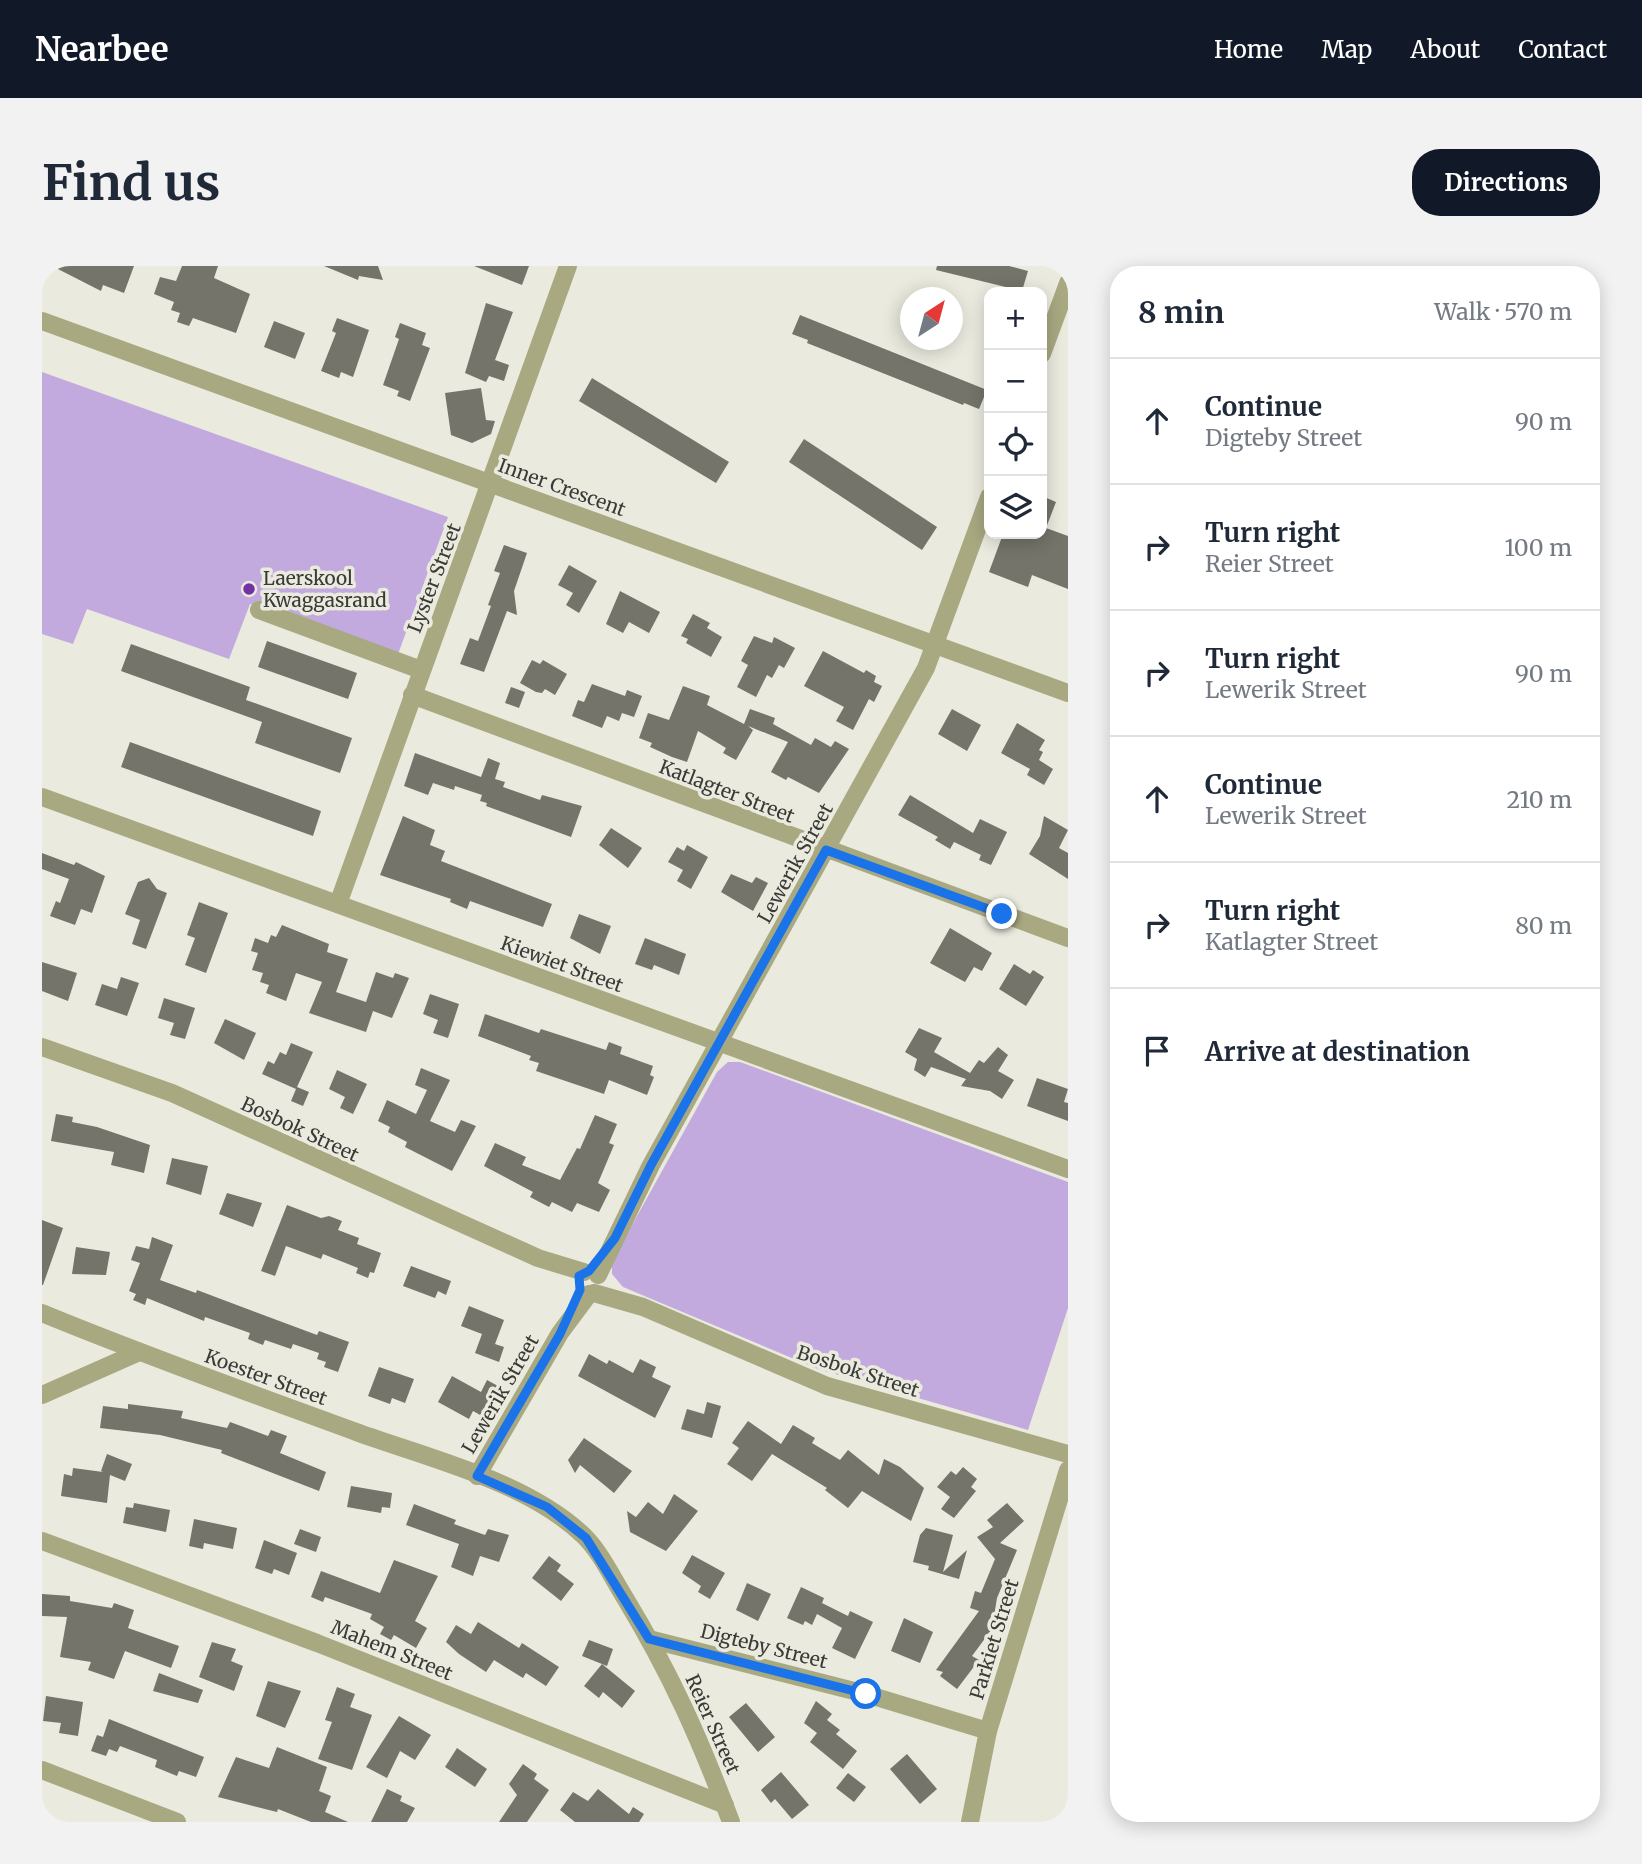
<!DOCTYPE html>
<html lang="en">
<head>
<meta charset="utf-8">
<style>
  :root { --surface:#fff; --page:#f2f2f3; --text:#1f2937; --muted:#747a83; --line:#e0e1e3; --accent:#111827 }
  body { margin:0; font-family:Merriweather,serif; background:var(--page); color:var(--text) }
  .controls { position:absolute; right:21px; top:21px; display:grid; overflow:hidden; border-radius:14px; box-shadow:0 4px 18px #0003 }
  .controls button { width:63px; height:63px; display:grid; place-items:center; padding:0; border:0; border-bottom:2px solid var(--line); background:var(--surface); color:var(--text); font:35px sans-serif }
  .compass { position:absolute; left:858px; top:21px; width:63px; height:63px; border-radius:50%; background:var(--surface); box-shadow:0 4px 18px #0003; rotate:36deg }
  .stop { position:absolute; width:21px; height:21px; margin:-16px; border:5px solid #1a73e8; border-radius:50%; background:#fff }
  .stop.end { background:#1a73e8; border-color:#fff; box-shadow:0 2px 7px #0008 }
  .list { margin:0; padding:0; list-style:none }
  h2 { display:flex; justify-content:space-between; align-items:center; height:91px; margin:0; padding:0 28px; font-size:30px }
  h2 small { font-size:23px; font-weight:400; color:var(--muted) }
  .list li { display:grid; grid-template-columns:46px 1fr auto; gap:21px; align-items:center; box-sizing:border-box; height:126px; padding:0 28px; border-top:2px solid var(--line) }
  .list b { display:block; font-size:26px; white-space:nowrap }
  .list p { margin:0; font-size:23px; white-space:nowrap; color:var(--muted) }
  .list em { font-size:23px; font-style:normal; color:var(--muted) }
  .icon { flex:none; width:38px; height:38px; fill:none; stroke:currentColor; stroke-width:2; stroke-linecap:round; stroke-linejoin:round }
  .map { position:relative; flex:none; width:1026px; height:1556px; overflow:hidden; border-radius:28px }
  header { display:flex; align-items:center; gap:42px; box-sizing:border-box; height:98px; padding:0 35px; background:var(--accent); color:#fff }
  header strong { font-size:33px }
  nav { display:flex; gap:38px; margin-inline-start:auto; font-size:24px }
  .intro { display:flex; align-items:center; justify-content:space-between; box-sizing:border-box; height:168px; padding:0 42px }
  h1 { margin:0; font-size:49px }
  .button { padding:18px 32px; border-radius:28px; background:var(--accent); color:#fff; font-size:24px; font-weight:700 }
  main { display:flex; gap:42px; padding:0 42px }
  aside { flex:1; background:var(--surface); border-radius:28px; box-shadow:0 4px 18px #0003 }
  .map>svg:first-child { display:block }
  .green { fill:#c3aade }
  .building { fill:#74746b }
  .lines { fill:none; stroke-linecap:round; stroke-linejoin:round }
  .street { stroke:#a8a981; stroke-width:18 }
  .route { stroke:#1a73e8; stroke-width:9 }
  .poi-dot { fill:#7331a6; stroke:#eaeadf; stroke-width:2.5 }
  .labels { text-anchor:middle; stroke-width:7; stroke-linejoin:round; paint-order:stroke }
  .street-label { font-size:19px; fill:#3a3a36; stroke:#eaeadf }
  .poi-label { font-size:19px; fill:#3a3a36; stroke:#eaeadf; text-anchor:start }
</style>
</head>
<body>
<header>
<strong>Nearbee</strong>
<nav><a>Home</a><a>Map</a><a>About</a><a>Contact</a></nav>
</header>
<div class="intro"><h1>Find us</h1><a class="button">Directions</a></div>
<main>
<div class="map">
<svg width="1026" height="1556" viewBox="0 0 1026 1556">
  <rect width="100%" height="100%" fill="#eaeadf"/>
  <g class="green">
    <polygon points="0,106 406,251 355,391 208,338 187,393 45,343 31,378 0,368"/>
    <polygon points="686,796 698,796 1026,916 1026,1042 986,1164 776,1103 581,1021 570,1008 570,995 675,806"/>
  </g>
  <g class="building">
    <polygon points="10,0 92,0 82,27 61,19 59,25"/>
    <polygon points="140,0 176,0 172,12 208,28 194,67 151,52 147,60 135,56 138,47 129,44 132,36 112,28 118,11 134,15"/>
    <polygon points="282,0 336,0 341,14 317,10 316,14"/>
    <polygon points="432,0 487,0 480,19"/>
    <polygon points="895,0 967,0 986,5 980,25 894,4"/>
    <polygon points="444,37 471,46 453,94 467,99 462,115 447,110 444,116 423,107"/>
    <polygon points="758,49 945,124 937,143 922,137 921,139 765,77 766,74 750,68"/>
    <polygon points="295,52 327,64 311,111 299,106 297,112 279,105 294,67 290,65"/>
    <polygon points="232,55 263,67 253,93 222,81"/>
    <polygon points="358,57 384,67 380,79 388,82 368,135 355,130 357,125 341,119 357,73 353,71"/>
    <polygon points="550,112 687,196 674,217 537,135"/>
    <polygon points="439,122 444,154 453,155 449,168 430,177 409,169 403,127"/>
    <polygon points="762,173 895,261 880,284 747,196"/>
    <polygon points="1000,230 1014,236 1004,262 1026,270 1026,323 990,309 986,321 947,306 961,268 1000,268"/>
    <polygon points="462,279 485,287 472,325 475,349 465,345 442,406 418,398 428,372 436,375 449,340 446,339 458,307 452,305"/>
    <polygon points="527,299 555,315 537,347 524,339 531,327 516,319"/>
    <polygon points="578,325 618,346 607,367 587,356 581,367 564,358"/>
    <polygon points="651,348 668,357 665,362 680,371 669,391 644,377 646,373 639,370"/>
    <polygon points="712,370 730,377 732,371 753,382 742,402 737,399 730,412 725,409 714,431 695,421 706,399 699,395"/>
    <polygon points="225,375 315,407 306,433 216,401"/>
    <polygon points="89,378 208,421 204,434 310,472 298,507 213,477 220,456 79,405"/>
    <polygon points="781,385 822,407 824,404 834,410 832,416 840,420 832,436 827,433 811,464 794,455 802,441 762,420"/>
    <polygon points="490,394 498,398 501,394 525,408 513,429 503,423 500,427 494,426 478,417"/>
    <polygon points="550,418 583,430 585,424 600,430 592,451 580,447 577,455 565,450 560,462 530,450 536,434 542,436"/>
    <polygon points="641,420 668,430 665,439 702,458 708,443 733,452 731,458 769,479 773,472 789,481 793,475 807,483 777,527 746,511 744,514 729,506 746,476 706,460 711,464 694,494 681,487 684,482 656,465 645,496 630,491 608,481 610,477 597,472 606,447 627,454"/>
    <polygon points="469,421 483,426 477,442 463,437"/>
    <polygon points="910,443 939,459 925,485 896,468"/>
    <polygon points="975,457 1003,474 997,484 1001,486 997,494 1011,503 1002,519 985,509 988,503 959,487"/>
    <polygon points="88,476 279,545 271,570 79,501"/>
    <polygon points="373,487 439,511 446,492 458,497 453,513 463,516 461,521 498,534 500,529 540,540 529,571 444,540 445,537 438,535 440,529 413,520 412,524 391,517 386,529 362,520"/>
    <polygon points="868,529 931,567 938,553 965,566 949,599 937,594 939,589 912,576 908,583 893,574 896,571 856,549"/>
    <polygon points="361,550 393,564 388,579 403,585 399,595 510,638 501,661 428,635 425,643 408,636 409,633 338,609"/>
    <polygon points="1002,550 1026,564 1017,582 1026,587 1026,613 987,588 998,570"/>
    <polygon points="569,562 600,582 586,602 557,579"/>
    <polygon points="645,579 666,591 649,623 635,615 641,604 626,596 635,581 642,585"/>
    <polygon points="0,587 32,599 34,596 63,610 50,647 39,643 33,659 8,650 14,635 18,637 27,613 0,603"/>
    <polygon points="689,608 710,617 714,611 726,617 711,645 679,626"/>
    <polygon points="107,612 115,623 125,627 104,683 90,678 98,654 83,648 96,616"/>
    <polygon points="157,636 186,647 164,707 143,699 153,672 145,669"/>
    <polygon points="537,648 569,660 558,688 528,672"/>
    <polygon points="240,659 287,678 285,686 306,693 294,726 324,736 334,706 351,712 353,707 367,712 350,752 331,745 324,766 267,747 280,716 254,707 244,735 224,727 227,719 218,716 221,707 210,704 216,687 209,685 213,672 226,677 229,669 234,671"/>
    <polygon points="908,662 950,687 940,705 932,701 923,716 888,697"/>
    <polygon points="603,672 644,688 637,709 612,699 610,704 593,698"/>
    <polygon points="0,696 35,707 26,735 0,725"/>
    <polygon points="972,698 988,708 991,704 1002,711 984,740 957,723"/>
    <polygon points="79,711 97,717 85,750 53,739 60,718 75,723"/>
    <polygon points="388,728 417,738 406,772 391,767 396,754 381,748"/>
    <polygon points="122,732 153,742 143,773 128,769 132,757 116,752"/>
    <polygon points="443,748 497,767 499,763 564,784 567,776 580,781 578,788 611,800 608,809 612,811 605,829 567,814 562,828 494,805 497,797 487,794 489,790 436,770"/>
    <polygon points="183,753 214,767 202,794 172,777"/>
    <polygon points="877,762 900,772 892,786 928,807 937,794 942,797 956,781 966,789 956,805 972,814 960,833 948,825 919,820 924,813 889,801 883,811 872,804 875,793 863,786"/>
    <polygon points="249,777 271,786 255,821 267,826 261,840 249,835 254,823 220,808 226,795 232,798 238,786 244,789"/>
    <polygon points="379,802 408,814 388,855 413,866 419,854 434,860 410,905 363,881 365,876 346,866 348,861 336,855 345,834 374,848 385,824 373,819"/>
    <polygon points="295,804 325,818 311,848 298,842 303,831 287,823"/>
    <polygon points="995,812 1026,823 1022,836 1026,837 1026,855 985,840"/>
    <polygon points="14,848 31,851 30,856 55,861 108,879 102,907 69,899 72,886 9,875"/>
    <polygon points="553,849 575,858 567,877 572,879 556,917 568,924 557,946 535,937 530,946 510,936 507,941 488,931 491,926 442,900 453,877 484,891 480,899 518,914 535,882 538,883"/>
    <polygon points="130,892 166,900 159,929 124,918"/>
    <polygon points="185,927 220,937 211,961 177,948"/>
    <polygon points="245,939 279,952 287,950 300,955 296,964 317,972 315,978 339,987 332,1007 328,1006 326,1012 314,1007 316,1002 281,988 279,993 244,980 233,1010 219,1005"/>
    <polygon points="0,954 21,962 1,1019 0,1019"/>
    <polygon points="110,971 131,979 118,1014 154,1027 155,1024 275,1069 277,1065 307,1076 296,1106 282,1101 284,1096 275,1093 277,1087 251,1078 249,1083 223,1074 221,1079 206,1073 208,1067 163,1051 162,1055 105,1032 103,1039 91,1034 94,1028 87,1025 98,997 89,994 94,980 107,983"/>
    <polygon points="34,981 68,986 64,1009 30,1008"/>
    <polygon points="369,1000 409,1015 404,1029 396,1025 393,1032 361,1020"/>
    <polygon points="427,1040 462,1054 453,1078 462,1081 457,1096 433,1087 440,1068 419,1060"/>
    <polygon points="547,1088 565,1098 567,1094 591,1107 598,1093 614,1101 610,1111 629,1120 613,1152 536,1110"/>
    <polygon points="337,1101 372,1113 363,1137 350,1132 348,1138 326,1130"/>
    <polygon points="410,1110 439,1126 445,1114 456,1120 440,1150 431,1145 427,1153 396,1136"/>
    <polygon points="665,1136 679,1140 670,1172 639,1163 645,1143 662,1148"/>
    <polygon points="86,1138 141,1145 139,1152 185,1162 188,1156 226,1170 229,1164 245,1170 238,1187 284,1206 277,1225 179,1187 180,1184 118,1169 58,1162 61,1140 86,1143"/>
    <polygon points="706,1155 739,1178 751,1159 773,1172 770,1177 798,1194 806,1184 837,1209 842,1193 858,1201 882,1222 869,1255 820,1225 806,1242 783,1224 785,1222 730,1188 710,1215 685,1198 697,1182 690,1177"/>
    <polygon points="542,1172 590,1205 572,1227 538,1199 533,1207 526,1194"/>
    <polygon points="65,1188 90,1198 83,1215 68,1209 65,1237 19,1230 22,1208 30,1210 31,1202 61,1206 59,1205"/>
    <polygon points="921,1201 935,1213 929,1221 934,1225 912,1252 899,1243 908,1231 895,1221 909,1205 914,1209"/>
    <polygon points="309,1220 350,1227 348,1242 340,1241 339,1247 305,1241"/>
    <polygon points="632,1228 656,1245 624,1285 588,1266 585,1245 594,1251 606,1236 621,1248"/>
    <polygon points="92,1237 128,1244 124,1266 81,1257 84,1241 91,1242"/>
    <polygon points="965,1237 982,1255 958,1277 975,1284 955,1332 950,1363 930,1390 937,1394 915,1423 898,1410 901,1406 894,1404 937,1345 928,1342 933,1325 939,1327 953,1293 935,1271 951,1261 945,1254"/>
    <polygon points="372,1238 414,1254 412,1258 443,1269 446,1263 467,1269 457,1296 438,1290 431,1310 409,1301 417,1278 364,1259"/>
    <polygon points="152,1253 195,1262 191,1283 162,1277 161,1283 147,1280"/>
    <polygon points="884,1262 911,1269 901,1306 925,1284 917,1313 886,1304 887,1300 871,1296 878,1269"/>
    <polygon points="258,1263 279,1271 274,1286 252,1278"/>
    <polygon points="222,1274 255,1287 247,1309 232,1303 230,1308 213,1302"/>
    <polygon points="650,1289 683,1307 668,1333 656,1326 659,1320 640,1307"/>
    <polygon points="507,1290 519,1299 515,1305 532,1318 519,1335 490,1312"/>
    <polygon points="352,1294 396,1310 373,1355 385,1362 374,1382 352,1369 349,1374 338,1368 342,1361 328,1353 330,1348 283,1331 281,1336 269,1331 279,1305 338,1327"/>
    <polygon points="705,1317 729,1328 716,1355 694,1344"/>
    <polygon points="759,1321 782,1332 780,1337 806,1350 808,1345 831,1356 813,1393 790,1382 800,1362 775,1348 770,1359 763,1355 761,1359 745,1352"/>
    <polygon points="0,1328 28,1330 28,1335 70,1342 72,1337 92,1344 86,1362 137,1380 129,1402 83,1385 72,1413 46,1404 49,1396 18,1391 25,1351 0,1350"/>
    <polygon points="862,1352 891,1366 878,1397 849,1385"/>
    <polygon points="436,1356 477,1382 480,1377 517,1401 504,1420 484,1407 481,1412 452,1394 444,1406 417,1388 404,1376 414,1359 429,1368"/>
    <polygon points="547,1374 571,1383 565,1400 540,1390"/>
    <polygon points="170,1376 194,1383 189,1395 201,1400 192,1425 157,1411"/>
    <polygon points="560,1398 593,1425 580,1442 561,1426 557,1432 542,1420"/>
    <polygon points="117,1407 161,1424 156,1437 111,1425"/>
    <polygon points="226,1415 259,1425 243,1462 214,1450"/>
    <polygon points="295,1421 313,1428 308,1441 330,1449 310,1504 276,1493 290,1456 283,1454"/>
    <polygon points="4,1430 41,1436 36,1470 17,1467 19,1457 1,1455"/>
    <polygon points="774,1435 790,1448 785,1454 798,1464 794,1468 815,1485 801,1503 768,1476 775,1467 762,1457"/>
    <polygon points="704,1437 733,1471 716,1486 687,1451"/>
    <polygon points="357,1450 389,1469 373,1494 358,1485 345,1512 324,1501"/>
    <polygon points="67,1453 162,1491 154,1511 137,1505 135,1510 113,1501 115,1494 78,1480 75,1486 67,1483 64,1490 49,1485 55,1469 61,1471"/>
    <polygon points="235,1481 285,1501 277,1525 289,1530 283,1546 306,1556 269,1556 236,1543 235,1546 176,1531 194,1491 227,1502"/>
    <polygon points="415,1482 445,1503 433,1521 403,1501"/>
    <polygon points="865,1488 895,1523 878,1538 848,1503"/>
    <polygon points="481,1498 495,1508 492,1513 507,1524 485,1556 457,1556 475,1529 467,1518"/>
    <polygon points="739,1506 767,1539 750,1553 733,1533 729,1537 719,1524"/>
    <polygon points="806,1507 824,1521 812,1536 794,1522"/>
    <polygon points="345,1523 360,1530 358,1535 373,1542 365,1556 329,1556"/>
    <polygon points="556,1523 587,1548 591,1541 602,1548 597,1556 533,1556 518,1544 531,1526 546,1535"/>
  </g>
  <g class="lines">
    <g class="street">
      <polyline points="0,55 1026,427"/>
      <polyline points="1000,88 1026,17"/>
      <polyline points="217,344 379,404"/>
      <polyline points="370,429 1026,672"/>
      <polyline points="0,531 1026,903"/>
      <polyline points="296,638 526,0"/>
      <polyline points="0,781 130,827 496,992 542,1006"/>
      <polyline points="556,1009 609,899 884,402 947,231"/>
      <polyline points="552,1027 601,1041 785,1120 1026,1188"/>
      <path d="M 0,1047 C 104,1090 211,1128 317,1167 C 389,1193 486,1216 542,1270 C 559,1287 570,1311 583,1332 C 629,1408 658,1473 689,1556"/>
      <polyline points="0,1129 95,1087"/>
      <polyline points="435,1210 518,1067 547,1028"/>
      <polyline points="0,1275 275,1377 683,1539"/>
      <polyline points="607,1373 824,1428 946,1465"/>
      <polyline points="0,1504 135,1556"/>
      <polyline points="928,1556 946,1465 1026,1204"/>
    </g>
  </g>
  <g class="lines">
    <polyline class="route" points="824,1428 607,1373 544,1272 505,1241 435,1210 518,1068 538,1024 537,1010 547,1005 573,972 609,899 784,584 960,648"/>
  </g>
  <circle class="poi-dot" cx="207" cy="323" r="7"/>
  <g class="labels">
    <g class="street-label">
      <text transform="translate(520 221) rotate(20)" y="7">Inner Crescent</text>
      <text transform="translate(392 312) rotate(-69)" y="7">Lyster Street</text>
      <text transform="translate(685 525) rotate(21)" y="7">Katlagter Street</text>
      <text transform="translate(753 597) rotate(-61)" y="7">Lewerik Street</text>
      <text transform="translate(520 698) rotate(20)" y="7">Kiewiet Street</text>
      <text transform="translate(258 863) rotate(25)" y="7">Bosbok Street</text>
      <text transform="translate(816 1105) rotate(18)" y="7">Bosbok Street</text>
      <text transform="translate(224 1111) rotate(20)" y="7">Koester Street</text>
      <text transform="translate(458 1128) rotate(-60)" y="7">Lewerik Street</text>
      <text transform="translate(952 1373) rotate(-73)" y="7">Parkiet Street</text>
      <text transform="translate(722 1380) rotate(14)" y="7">Digteby Street</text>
      <text transform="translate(350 1384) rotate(22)" y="7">Mahem Street</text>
      <text transform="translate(671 1458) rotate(66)" y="7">Reier Street</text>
    </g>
    <g class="poi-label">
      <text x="221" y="319">Laerskool<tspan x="221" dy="22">Kwaggasrand</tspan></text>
    </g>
  </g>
</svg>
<div class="controls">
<button>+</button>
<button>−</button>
<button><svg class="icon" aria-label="locate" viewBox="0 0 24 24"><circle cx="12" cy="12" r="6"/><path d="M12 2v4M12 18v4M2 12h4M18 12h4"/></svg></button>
<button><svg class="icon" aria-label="layers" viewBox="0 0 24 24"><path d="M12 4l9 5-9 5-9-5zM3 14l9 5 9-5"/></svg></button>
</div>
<svg class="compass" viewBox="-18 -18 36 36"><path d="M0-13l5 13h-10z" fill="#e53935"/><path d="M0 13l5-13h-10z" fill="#747a83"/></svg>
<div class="stop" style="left:824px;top:1428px"></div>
<div class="stop end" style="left:960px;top:648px"></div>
</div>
<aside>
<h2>8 min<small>Walk · 570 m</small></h2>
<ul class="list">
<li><svg class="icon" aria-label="ahead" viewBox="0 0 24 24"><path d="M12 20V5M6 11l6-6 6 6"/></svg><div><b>Continue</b><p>Digteby Street</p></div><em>90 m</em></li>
<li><svg class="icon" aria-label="right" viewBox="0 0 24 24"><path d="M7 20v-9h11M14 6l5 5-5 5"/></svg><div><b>Turn right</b><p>Reier Street</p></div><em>100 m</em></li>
<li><svg class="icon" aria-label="right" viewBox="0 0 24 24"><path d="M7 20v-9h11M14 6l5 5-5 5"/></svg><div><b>Turn right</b><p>Lewerik Street</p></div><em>90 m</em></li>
<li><svg class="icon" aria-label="ahead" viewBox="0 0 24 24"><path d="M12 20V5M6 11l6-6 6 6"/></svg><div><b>Continue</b><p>Lewerik Street</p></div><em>210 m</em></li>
<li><svg class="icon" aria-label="right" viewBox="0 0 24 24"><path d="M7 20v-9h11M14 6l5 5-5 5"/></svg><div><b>Turn right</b><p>Katlagter Street</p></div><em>80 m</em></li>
<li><svg class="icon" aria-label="arrive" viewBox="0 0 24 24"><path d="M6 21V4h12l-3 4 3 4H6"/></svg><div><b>Arrive at destination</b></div></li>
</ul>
</aside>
</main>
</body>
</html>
